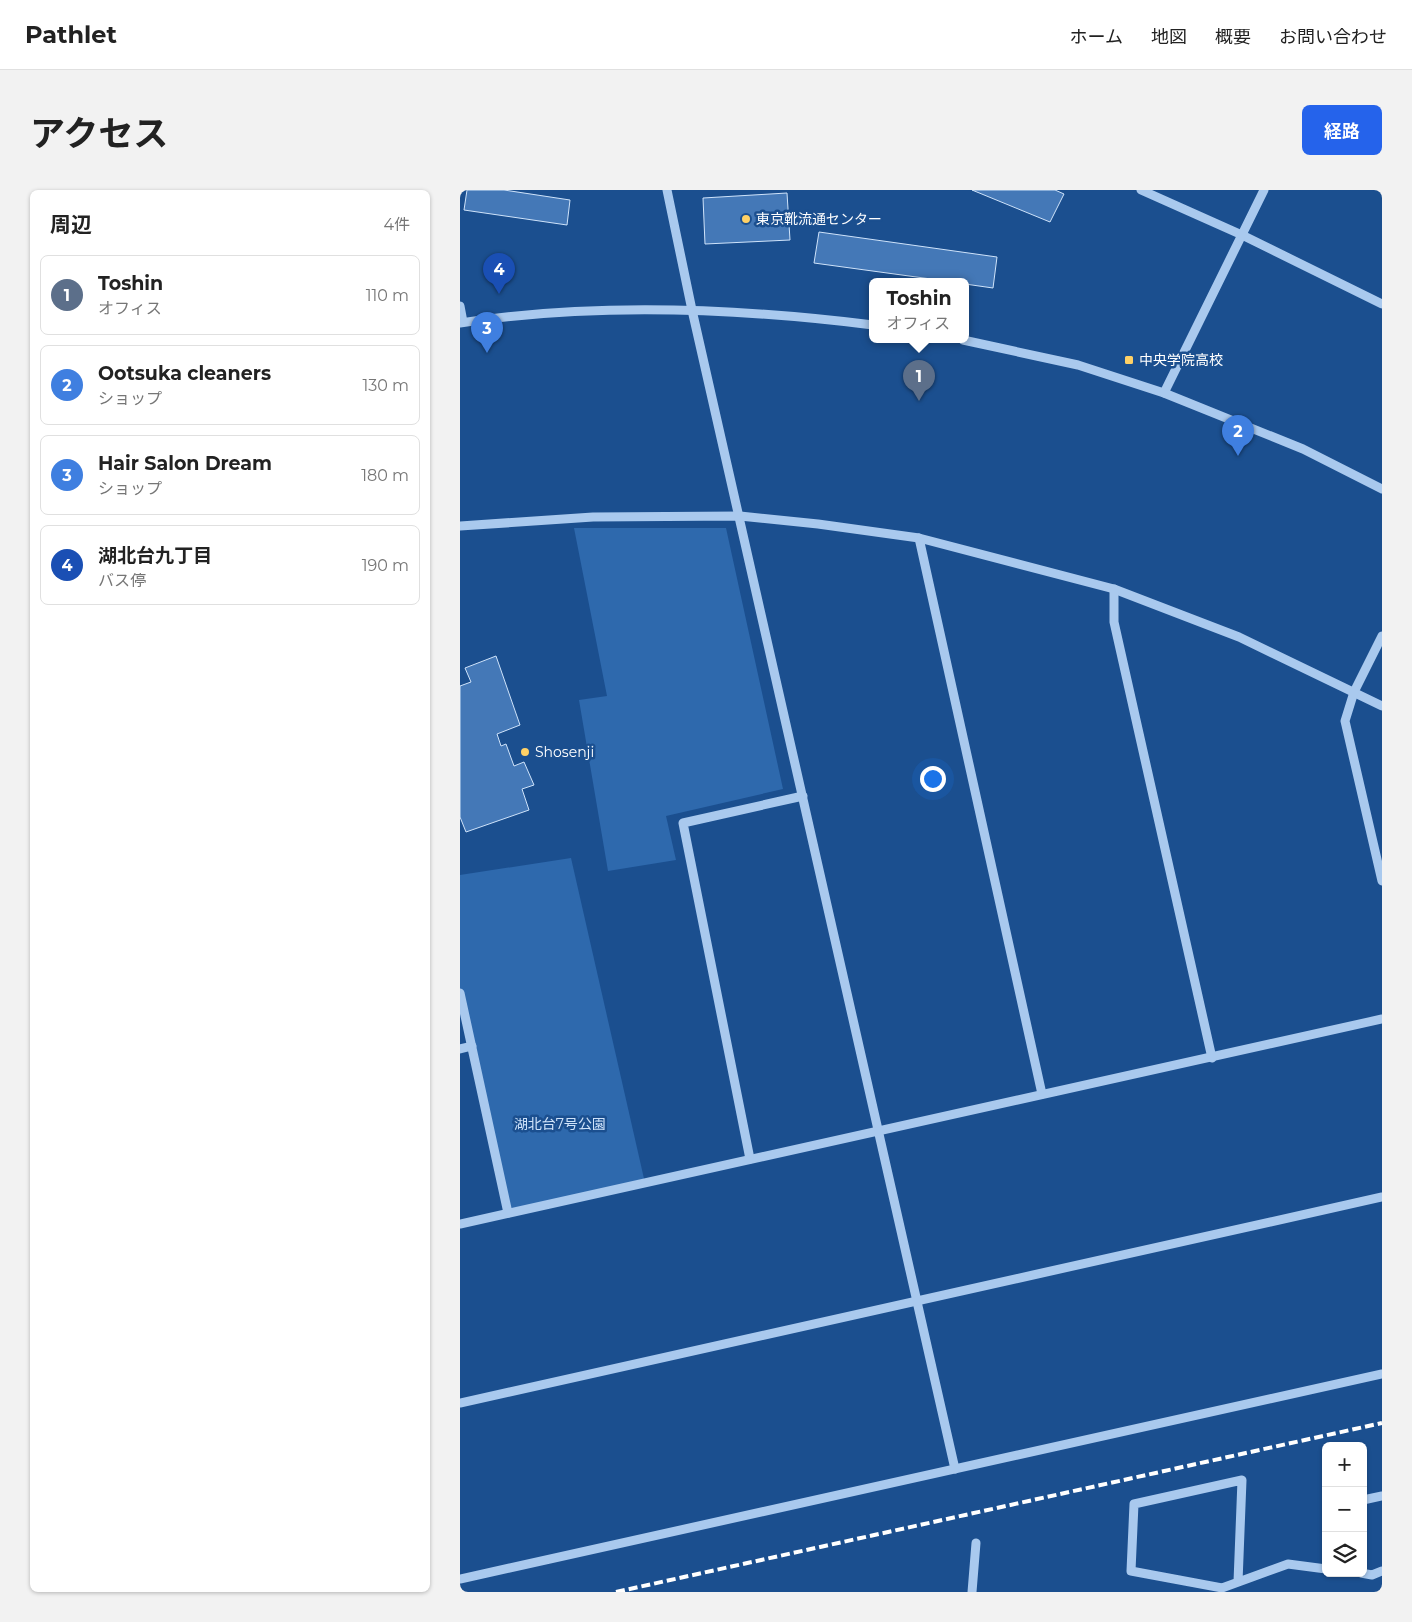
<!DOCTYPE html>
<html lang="ja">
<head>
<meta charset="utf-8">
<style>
  :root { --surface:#fff; --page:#f2f2f2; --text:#222; --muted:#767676; --line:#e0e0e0; --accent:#2563eb }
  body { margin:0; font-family:Montserrat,"Noto Sans JP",sans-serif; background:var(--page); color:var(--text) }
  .controls { position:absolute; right:15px; bottom:15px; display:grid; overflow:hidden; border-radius:8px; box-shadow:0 1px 4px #0004 }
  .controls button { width:45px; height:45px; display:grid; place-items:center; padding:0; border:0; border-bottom:1px solid var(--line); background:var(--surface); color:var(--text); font:25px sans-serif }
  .you { position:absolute; left:472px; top:588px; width:18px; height:18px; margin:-12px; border:4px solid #fff; border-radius:50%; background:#1a73e8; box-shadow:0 0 0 8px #1a73e833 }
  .badge { display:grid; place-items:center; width:32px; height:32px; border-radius:50%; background:var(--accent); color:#fff; font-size:16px; font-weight:700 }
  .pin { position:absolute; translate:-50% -41px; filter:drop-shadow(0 1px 2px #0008) }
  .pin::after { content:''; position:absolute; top:26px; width:18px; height:15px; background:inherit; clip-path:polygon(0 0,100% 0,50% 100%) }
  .popup { position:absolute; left:409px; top:88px; width:100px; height:65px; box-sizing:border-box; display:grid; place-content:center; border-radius:8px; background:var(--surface); filter:drop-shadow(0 1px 4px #0005); font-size:16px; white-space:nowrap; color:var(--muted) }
  .popup b { font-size:19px; color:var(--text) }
  .popup::after { content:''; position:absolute; left:50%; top:100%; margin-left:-10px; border:10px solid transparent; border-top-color:var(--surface) }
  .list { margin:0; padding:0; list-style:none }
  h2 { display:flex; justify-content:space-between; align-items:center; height:65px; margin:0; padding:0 20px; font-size:21px }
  h2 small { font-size:16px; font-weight:400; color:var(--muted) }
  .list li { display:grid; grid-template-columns:32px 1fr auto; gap:15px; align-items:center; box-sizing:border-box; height:80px; margin:0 10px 10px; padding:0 10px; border:1px solid var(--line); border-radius:8px }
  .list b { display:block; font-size:19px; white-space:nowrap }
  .list p { margin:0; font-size:16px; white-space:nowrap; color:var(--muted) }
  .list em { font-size:16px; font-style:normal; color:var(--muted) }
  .icon { flex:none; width:28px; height:28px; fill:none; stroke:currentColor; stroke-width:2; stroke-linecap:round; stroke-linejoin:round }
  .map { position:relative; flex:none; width:922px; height:1402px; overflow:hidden; border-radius:8px }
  header { display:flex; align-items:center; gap:30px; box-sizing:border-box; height:70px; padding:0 25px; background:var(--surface); border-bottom:1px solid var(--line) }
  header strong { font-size:24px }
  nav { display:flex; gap:28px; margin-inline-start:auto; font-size:18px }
  .intro { display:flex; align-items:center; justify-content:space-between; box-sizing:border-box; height:120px; padding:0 30px }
  h1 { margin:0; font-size:35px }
  .button { padding:12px 22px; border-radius:8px; background:var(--accent); color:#fff; font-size:18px; font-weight:700 }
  main { display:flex; gap:30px; padding:0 30px }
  aside { flex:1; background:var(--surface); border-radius:8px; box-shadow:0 1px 4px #0004 }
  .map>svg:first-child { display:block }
  .green { fill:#2e69ad }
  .building { fill:#4478b7; stroke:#cfe3fa }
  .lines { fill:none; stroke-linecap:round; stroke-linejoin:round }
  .minor { stroke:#a9c9ee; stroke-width:9 }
  .rail { stroke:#fff; stroke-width:4; stroke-dasharray:9 4; stroke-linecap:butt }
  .poi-dot { fill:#ffd166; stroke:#1b4f8f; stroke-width:2 }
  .labels { text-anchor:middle; stroke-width:5; stroke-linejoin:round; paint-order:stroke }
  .poi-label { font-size:14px; fill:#fff; stroke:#1b4f8f; text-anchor:start }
  .park-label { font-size:14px; fill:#cfe3fa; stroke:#1b4f8f }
</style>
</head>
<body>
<header>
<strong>Pathlet</strong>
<nav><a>ホーム</a><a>地図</a><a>概要</a><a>お問い合わせ</a></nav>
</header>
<div class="intro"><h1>アクセス</h1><a class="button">経路</a></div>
<main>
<aside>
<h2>周辺<small>4件</small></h2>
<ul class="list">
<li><span class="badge" style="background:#5c6f8a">1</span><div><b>Toshin</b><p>オフィス</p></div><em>110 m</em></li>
<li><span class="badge" style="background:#3f7fe0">2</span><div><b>Ootsuka cleaners</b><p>ショップ</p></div><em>130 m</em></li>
<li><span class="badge" style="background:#3f7fe0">3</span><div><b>Hair Salon Dream</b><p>ショップ</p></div><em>180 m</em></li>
<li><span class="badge" style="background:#1a4fb4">4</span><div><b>湖北台九丁目</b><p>バス停</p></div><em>190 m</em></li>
</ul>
</aside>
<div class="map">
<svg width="922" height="1402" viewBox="0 0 922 1402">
  <rect width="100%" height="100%" fill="#1b4f8f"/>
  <g class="green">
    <polygon points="114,338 266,338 323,599 206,626 216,670 148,681 119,510 147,506"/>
    <polygon points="111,668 185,993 48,1023 0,803 0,685"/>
  </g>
  <g class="building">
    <polygon points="7,0 44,0 110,10 107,35 4,20"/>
    <polygon points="512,0 595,0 604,4 590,32"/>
    <polygon points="327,3 330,50 245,54 243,8"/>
    <polygon points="359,42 537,67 533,98 505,94 505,92 493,92 354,73"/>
    <polygon points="36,466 60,535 37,544 41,556 46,554 54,576 64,572 74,595 62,599 69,620 6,642 0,627 0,496 11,492 5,478"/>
  </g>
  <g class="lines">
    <g class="minor">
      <polyline points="207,0 232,120 495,1279"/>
      <polyline points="681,0 782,45 922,114"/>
      <polyline points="0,116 3,132"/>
      <path d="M 0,133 C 136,112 277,118 413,135"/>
      <polyline points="503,150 618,175 704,203 843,259 922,299"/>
      <polyline points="704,203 804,0"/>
      <polyline points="0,336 133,327 280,326 358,334 459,348 654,399 779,447 922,516"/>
      <polyline points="459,348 582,904"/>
      <polyline points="654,399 654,432 752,868"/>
      <polyline points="922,446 894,502 885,531 922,691"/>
      <polyline points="0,803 48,1023"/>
      <polyline points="0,859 12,856"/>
      <polyline points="290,969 223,633 343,606"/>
      <polyline points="0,1034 922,829"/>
      <polyline points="0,1213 922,1007"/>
      <polyline points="903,1310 922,1306"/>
      <polyline points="901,1383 912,1385 922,1381"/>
      <polyline points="0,1389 922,1184"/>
      <polyline points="778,1392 782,1290 674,1314 671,1381 762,1398 828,1374 866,1379"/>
      <polyline points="512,1402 516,1353"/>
    </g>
    <polyline class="rail" points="156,1402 922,1233"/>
  </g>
  <g class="poi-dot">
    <circle cx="286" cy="29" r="5"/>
    <rect x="664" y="165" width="10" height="10" rx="2.5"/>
    <circle cx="65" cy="562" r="5"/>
  </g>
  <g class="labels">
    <g class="poi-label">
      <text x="296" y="34">東京靴流通センター</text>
      <text x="679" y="175">中央学院高校</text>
      <text x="75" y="567">Shosenji</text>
    </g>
    <g class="park-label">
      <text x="100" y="939">湖北台7号公園</text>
    </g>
  </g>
</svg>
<div class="controls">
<button>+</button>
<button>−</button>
<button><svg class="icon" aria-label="layers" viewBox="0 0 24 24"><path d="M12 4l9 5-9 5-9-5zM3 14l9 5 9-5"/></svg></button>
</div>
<div class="you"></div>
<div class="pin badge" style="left:459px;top:211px;background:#5c6f8a">1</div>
<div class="popup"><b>Toshin</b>オフィス</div>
<div class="pin badge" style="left:778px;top:266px;background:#3f7fe0">2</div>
<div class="pin badge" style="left:27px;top:163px;background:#3f7fe0">3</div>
<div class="pin badge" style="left:39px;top:104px;background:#1a4fb4">4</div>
</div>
</main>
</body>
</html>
